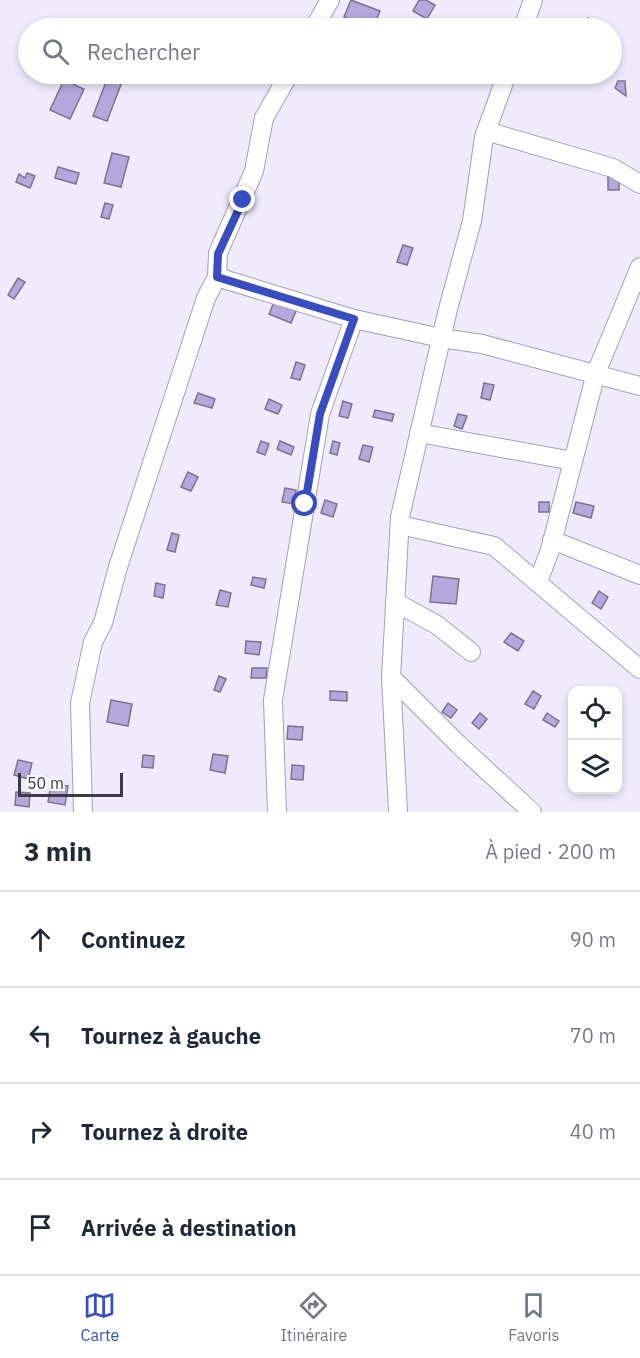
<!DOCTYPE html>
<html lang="fr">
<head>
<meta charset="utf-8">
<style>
  :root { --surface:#fff; --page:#f6f6f7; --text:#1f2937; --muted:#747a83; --line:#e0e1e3; --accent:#3a4dc0 }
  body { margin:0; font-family:"IBM Plex Sans",sans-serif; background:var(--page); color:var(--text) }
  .controls { position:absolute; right:18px; bottom:18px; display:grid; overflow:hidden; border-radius:12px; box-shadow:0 3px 9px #0003 }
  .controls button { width:54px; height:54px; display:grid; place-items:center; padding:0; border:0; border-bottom:2px solid var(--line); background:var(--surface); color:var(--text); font:30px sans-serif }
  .scale { position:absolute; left:18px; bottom:15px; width:105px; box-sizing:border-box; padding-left:6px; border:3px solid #3d3a46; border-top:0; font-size:16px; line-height:21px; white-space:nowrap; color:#3d3a46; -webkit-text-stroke:4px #fbfbfb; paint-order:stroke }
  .stop { position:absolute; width:18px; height:18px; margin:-14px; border:4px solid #3a4dc0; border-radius:50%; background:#fff }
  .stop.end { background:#3a4dc0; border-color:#fff; box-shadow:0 2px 6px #0008 }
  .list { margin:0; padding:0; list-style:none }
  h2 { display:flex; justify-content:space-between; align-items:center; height:78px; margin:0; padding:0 24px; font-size:26px }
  h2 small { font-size:20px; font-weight:400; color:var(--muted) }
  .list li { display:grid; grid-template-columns:39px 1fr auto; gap:18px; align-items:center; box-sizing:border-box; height:96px; padding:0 24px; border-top:2px solid var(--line) }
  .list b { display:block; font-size:22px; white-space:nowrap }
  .list em { font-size:20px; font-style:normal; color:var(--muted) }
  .icon { flex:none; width:33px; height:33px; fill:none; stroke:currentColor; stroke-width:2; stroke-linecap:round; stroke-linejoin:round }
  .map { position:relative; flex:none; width:640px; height:812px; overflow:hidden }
  .search { position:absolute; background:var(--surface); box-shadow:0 3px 9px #0003; left:18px; right:18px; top:18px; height:66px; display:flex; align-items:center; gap:15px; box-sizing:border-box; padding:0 21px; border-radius:33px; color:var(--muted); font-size:22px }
  .sheet { height:462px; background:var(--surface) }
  nav { display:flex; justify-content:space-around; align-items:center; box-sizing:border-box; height:84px; border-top:2px solid var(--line); background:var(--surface); font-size:16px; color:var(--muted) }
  nav a { display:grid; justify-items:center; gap:3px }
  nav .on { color:var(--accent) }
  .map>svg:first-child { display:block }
  .building { fill:#b4a7dc; stroke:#7b7490; stroke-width:1.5 }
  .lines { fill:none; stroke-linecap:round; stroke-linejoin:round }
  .minor-casing { stroke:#a49ebb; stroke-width:20 }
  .minor { stroke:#fff; stroke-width:18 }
  .route { stroke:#3a4dc0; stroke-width:8 }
</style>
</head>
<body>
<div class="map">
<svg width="640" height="812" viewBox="0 0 640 812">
  <rect width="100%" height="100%" fill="#efebfd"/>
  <g class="building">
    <polygon points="351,0 380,11 373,28 344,17"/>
    <polygon points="419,0 426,0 435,5 427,19 413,11"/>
    <polygon points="588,18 601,24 598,28 583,28"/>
    <polygon points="109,74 125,74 107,121 93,116"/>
    <polygon points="64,80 84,89 70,119 50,110"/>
    <polygon points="618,81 625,81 626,96 615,88"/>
    <polygon points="112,153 129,157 121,187 104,183"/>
    <polygon points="58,167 79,173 76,184 55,178"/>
    <polygon points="27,173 35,176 30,188 16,182 19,174 25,178"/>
    <rect x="608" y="174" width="11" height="16"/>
    <polygon points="105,203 113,205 109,219 101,217"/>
    <polygon points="403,245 413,248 407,265 397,262"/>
    <polygon points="18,278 25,282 14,299 8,295"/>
    <polygon points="274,302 296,311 291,323 269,314"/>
    <polygon points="296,362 305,365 300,380 291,378"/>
    <polygon points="484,383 494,385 490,400 481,398"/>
    <polygon points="198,393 215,399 212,408 194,403"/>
    <polygon points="269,399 282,405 278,414 265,409"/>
    <polygon points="343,401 352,404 348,418 339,416"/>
    <polygon points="375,410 394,414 392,421 373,417"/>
    <polygon points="458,414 467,416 462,429 454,426"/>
    <polygon points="261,441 269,444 265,455 257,452"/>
    <polygon points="280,441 294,447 291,455 277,449"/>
    <polygon points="333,441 340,443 337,455 330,453"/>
    <polygon points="363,445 373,447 369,462 359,459"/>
    <polygon points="188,472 198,477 191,491 181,487"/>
    <polygon points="285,488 296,490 294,504 282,502"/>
    <polygon points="325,500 337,504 333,517 321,513"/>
    <rect x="539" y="502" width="10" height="10"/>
    <polygon points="576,502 594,506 591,518 573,513"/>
    <polygon points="172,533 179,535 175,552 167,550"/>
    <polygon points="433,576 459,579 456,604 430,602"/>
    <polygon points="253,577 266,579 264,588 251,585"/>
    <polygon points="156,583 165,585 163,598 154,596"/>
    <polygon points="220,590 231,593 228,607 216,605"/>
    <polygon points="599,591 608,597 601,609 592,603"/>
    <polygon points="511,633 524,641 518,651 504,642"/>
    <polygon points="246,641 261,642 259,655 245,653"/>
    <polygon points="252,668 267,668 266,678 251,678"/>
    <polygon points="219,676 226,679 220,692 214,690"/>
    <polygon points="330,691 347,692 347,701 330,700"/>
    <polygon points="533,691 541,696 534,709 525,704"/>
    <polygon points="111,700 132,704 128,726 107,722"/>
    <polygon points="448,703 457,710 451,718 442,712"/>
    <polygon points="480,713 487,719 479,729 472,723"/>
    <polygon points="547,713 559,721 555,727 543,720"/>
    <polygon points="288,726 303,727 302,740 287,739"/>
    <polygon points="213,754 228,756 225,773 210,770"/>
    <polygon points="143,755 154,756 153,768 142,767"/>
    <polygon points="18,760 32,763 28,779 14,775"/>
    <polygon points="292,765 304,766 303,780 291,779"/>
    <polygon points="51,784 68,786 65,805 48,802"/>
    <polygon points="16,792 30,793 29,807 15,805"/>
  </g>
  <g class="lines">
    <defs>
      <g id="minor">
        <polyline points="314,28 330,0"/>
        <polyline points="523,28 533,0"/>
        <polyline points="486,131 613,168 640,184"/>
        <polyline points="217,277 354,319 441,338 482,344 640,386"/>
        <polyline points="419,433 573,461"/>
        <polyline points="400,525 494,546 640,669"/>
        <polyline points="552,540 640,575"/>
        <polyline points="538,582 550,550 596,373 640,267"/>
        <polyline points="395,602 437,625 471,652"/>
        <polyline points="391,677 459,745 532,812"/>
        <polyline points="83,812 80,703 93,642 103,623 118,567 174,396 206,298 217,277 218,253 254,171 264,118 289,74"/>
        <polyline points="277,812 273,700 320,414 354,319"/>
        <polyline points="398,812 391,677 400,517 448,309 472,221 484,137 507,74"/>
      </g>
    </defs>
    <use href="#minor" class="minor-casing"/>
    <use href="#minor" class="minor"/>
  </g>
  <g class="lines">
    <polyline class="route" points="243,200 218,254 217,277 354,319 320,414 305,504"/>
  </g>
</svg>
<div class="controls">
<button><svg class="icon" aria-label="locate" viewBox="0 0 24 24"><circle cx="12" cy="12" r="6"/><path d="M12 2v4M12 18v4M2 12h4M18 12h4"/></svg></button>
<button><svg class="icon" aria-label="layers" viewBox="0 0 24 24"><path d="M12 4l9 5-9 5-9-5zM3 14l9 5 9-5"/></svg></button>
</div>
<div class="scale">50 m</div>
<div class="stop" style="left:305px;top:504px"></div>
<div class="stop end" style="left:243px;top:200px"></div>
<div class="search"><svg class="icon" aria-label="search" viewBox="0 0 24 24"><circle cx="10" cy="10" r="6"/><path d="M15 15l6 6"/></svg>Rechercher</div>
</div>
<section class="sheet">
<h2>3 min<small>À pied · 200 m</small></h2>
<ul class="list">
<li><svg class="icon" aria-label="ahead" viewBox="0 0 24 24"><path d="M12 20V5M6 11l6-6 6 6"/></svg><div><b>Continuez</b></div><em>90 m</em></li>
<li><svg class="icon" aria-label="left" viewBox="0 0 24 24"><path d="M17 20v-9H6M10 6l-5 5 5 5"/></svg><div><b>Tournez à gauche</b></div><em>70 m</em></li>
<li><svg class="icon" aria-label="right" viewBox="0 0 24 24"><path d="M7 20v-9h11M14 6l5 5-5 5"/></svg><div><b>Tournez à droite</b></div><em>40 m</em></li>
<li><svg class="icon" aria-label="arrive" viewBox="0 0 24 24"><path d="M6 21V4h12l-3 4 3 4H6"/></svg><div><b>Arrivée à destination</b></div></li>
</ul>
</section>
<nav>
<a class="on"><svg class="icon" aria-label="map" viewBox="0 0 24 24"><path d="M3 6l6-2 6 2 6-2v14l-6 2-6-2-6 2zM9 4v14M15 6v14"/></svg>Carte</a>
<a><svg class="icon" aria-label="directions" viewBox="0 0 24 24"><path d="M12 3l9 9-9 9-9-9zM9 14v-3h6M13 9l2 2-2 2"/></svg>Itinéraire</a>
<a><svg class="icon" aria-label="saved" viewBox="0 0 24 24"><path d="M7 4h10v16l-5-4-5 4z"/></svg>Favoris</a>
</nav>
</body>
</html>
